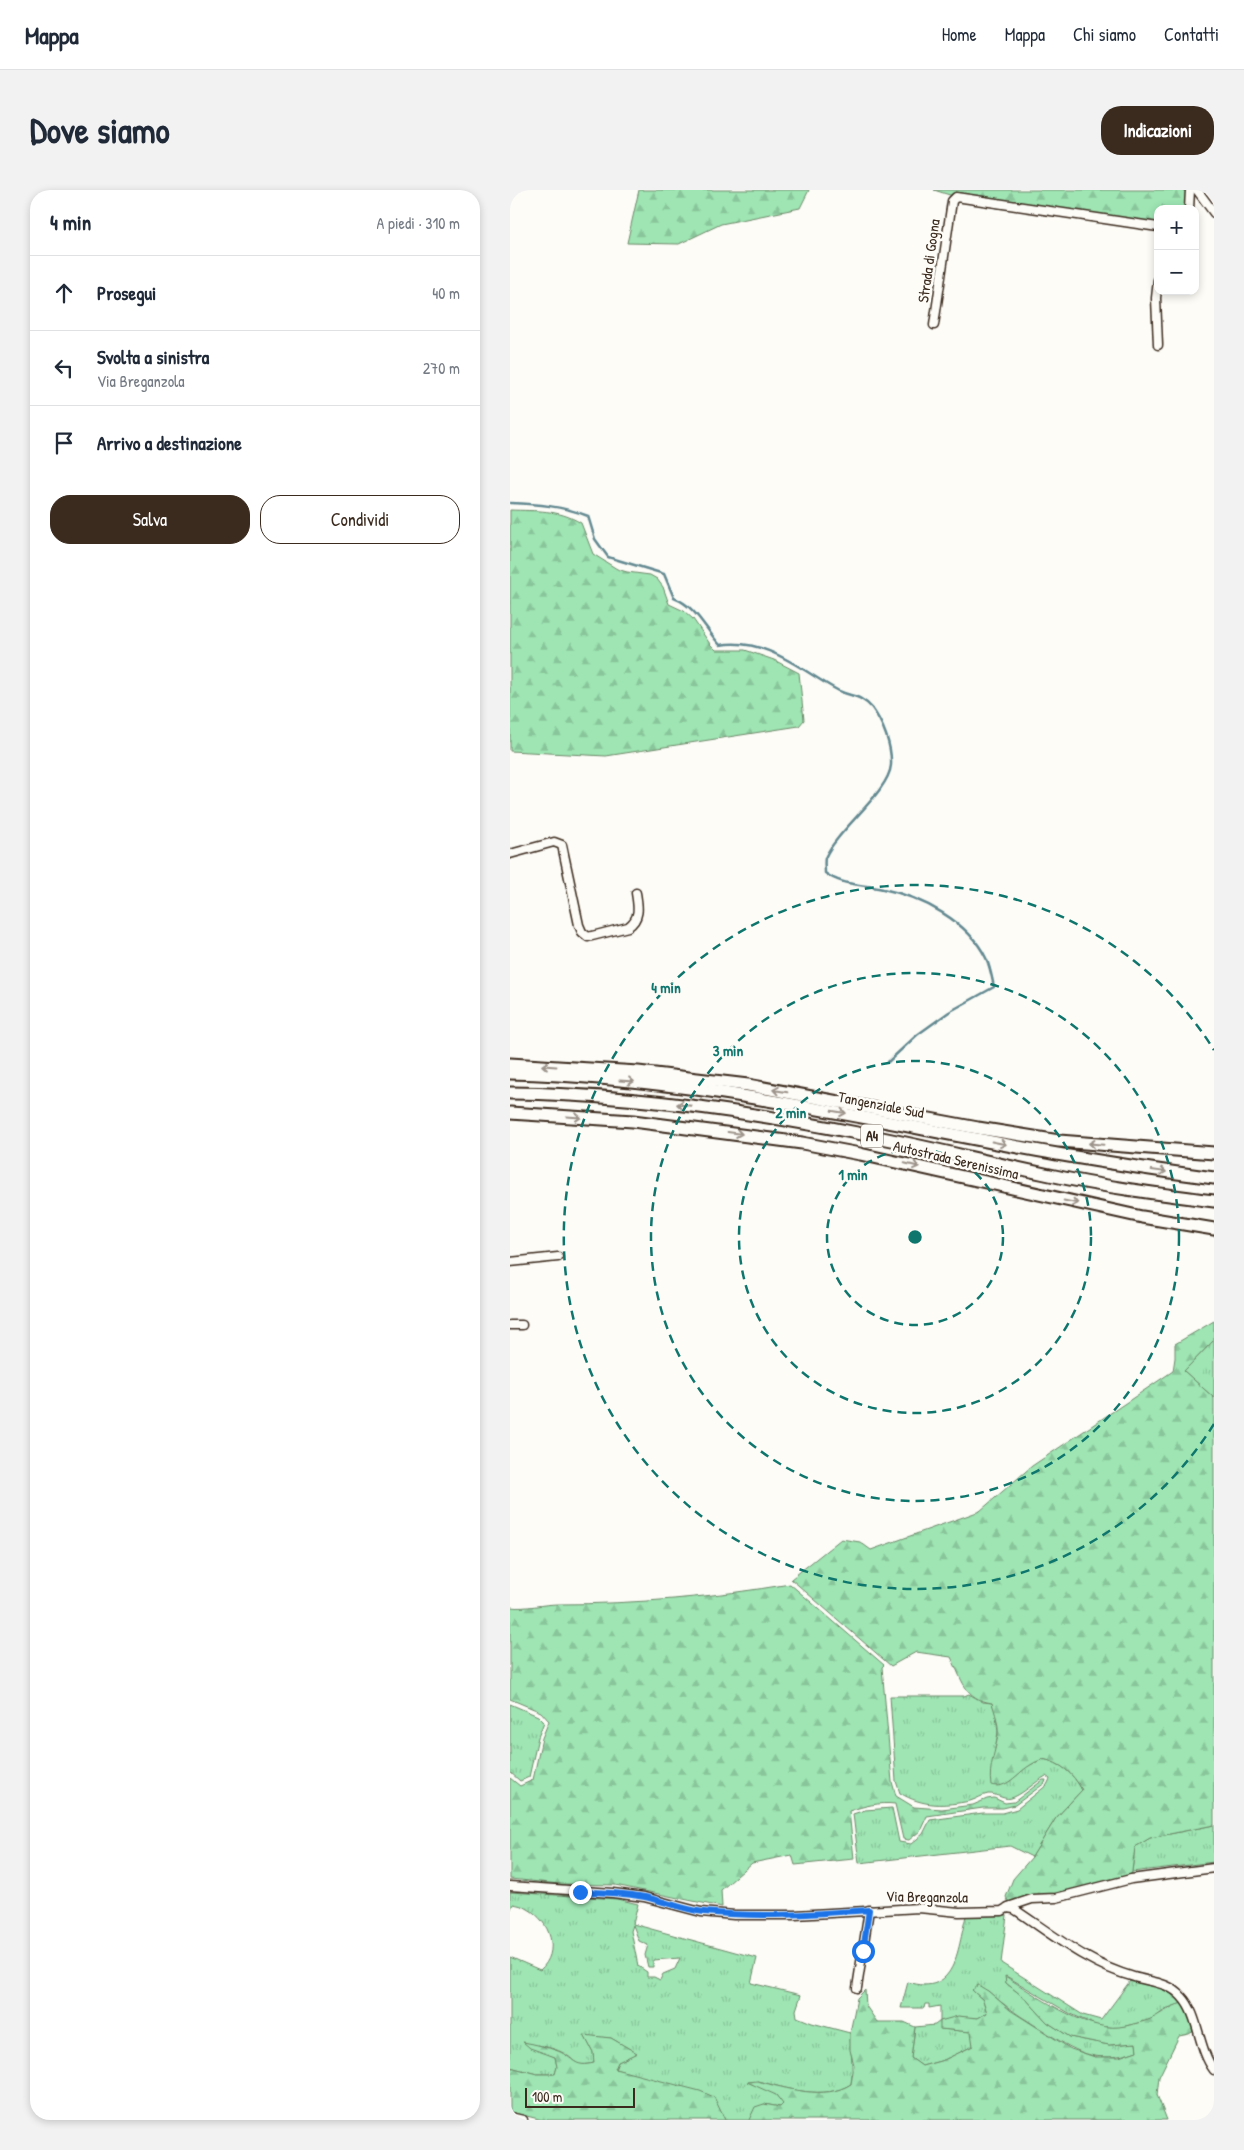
<!DOCTYPE html>
<html lang="it">
<head>
<meta charset="utf-8">
<style>
  :root { --surface:#fff; --page:#f2f2f3; --text:#1f2937; --muted:#747a83; --line:#e0e1e3; --accent:#3b2a1e }
  body { margin:0; font-family:"Patrick Hand",sans-serif; background:var(--page); color:var(--text) }
  .controls { position:absolute; right:15px; top:15px; display:grid; overflow:hidden; border-radius:10px; box-shadow:0 2px 8px #0003 }
  .controls button { width:45px; height:45px; display:grid; place-items:center; padding:0; border:0; border-bottom:1px solid var(--line); background:var(--surface); color:var(--text); font:25px sans-serif }
  .scale { position:absolute; left:15px; bottom:12px; width:110px; box-sizing:border-box; padding-left:5px; border:2px solid #3b2a1e; border-top:0; font-size:14px; line-height:18px; white-space:nowrap; color:#3b2a1e; -webkit-text-stroke:4px #fdfcf7; paint-order:stroke }
  .stop { position:absolute; width:15px; height:15px; margin:-11px; border:4px solid #1a73e8; border-radius:50%; background:#fff }
  .stop.end { background:#1a73e8; border-color:#fff; box-shadow:0 1px 5px #0008 }
  .list { margin:0; padding:0; list-style:none }
  h2 { display:flex; justify-content:space-between; align-items:center; height:65px; margin:0; padding:0 20px; font-size:21px }
  h2 small { font-size:16px; font-weight:400; color:var(--muted) }
  .list li { display:grid; grid-template-columns:32px 1fr auto; gap:15px; align-items:center; box-sizing:border-box; height:75px; padding:0 20px; border-top:1px solid var(--line) }
  .list b { display:block; font-size:19px; white-space:nowrap }
  .list p { margin:0; font-size:16px; white-space:nowrap; color:var(--muted) }
  .list em { font-size:16px; font-style:normal; color:var(--muted) }
  .actions { display:flex; gap:10px; padding:15px 20px }
  .actions a { flex:1; padding:11px 0; border:1px solid var(--accent); border-radius:20px; text-align:center; font-size:18px; color:var(--accent) }
  .actions .main { background:var(--accent); color:#fff }
  .icon { flex:none; width:28px; height:28px; fill:none; stroke:currentColor; stroke-width:2; stroke-linecap:round; stroke-linejoin:round }
  .map { position:relative; flex:none; width:704px; height:1930px; overflow:hidden; border-radius:20px }
  header { display:flex; align-items:center; gap:30px; box-sizing:border-box; height:70px; padding:0 25px; background:var(--surface); border-bottom:1px solid var(--line) }
  header strong { font-size:24px }
  nav { display:flex; gap:28px; margin-inline-start:auto; font-size:18px }
  .intro { display:flex; align-items:center; justify-content:space-between; box-sizing:border-box; height:120px; padding:0 30px }
  h1 { margin:0; font-size:35px }
  .button { padding:12px 22px; border-radius:20px; background:var(--accent); color:#fff; font-size:18px; font-weight:700 }
  main { display:flex; gap:30px; padding:0 30px }
  aside { flex:1; background:var(--surface); border-radius:20px; box-shadow:0 2px 8px #0003 }
  .map>svg:first-child { display:block }
  .grass { fill:url(#grass-tufts); stroke:#6c8868; fill-rule:evenodd }
  .forest { fill:url(#forest-firs); stroke:#6c8868 }
  .lines { fill:none; stroke-linecap:round; stroke-linejoin:round }
  .stream { stroke:#638991; stroke-width:2.5 }
  .minor-casing { stroke:#3b2a1e; stroke-width:11 }
  .highway-casing { stroke:#3b2a1e; stroke-width:15 }
  .minor { stroke:#fdfcf7; stroke-width:8 }
  .highway { stroke:#fdfcf7; stroke-width:11 }
  .oneway { stroke:#9c938a }
  .route { stroke:#1a73e8; stroke-width:6 }
  .ring { fill:none; stroke:#0f766e; stroke-width:2.5; stroke-dasharray:9 6 }
  .labels { text-anchor:middle; stroke-width:5; stroke-linejoin:round; paint-order:stroke }
  .shield { fill:#fdfcf7; stroke:#75695f; stroke-width:1 }
  .shield-label { font-size:14px; font-weight:bold; fill:#3b2a1e }
  .street-label { font-size:15px; fill:#3b2a1e; stroke:#fdfcf7 }
  .centre { fill:#0f766e; stroke:#fdfcf7; stroke-width:2.5 }
  .ring-label { font-size:15px; text-anchor:middle; font-weight:bold; fill:#0f766e; stroke:#fdfcf7; stroke-width:5; stroke-linejoin:round; paint-order:stroke }
</style>
</head>
<body>
<header>
<strong>Mappa</strong>
<nav><a>Home</a><a>Mappa</a><a>Chi siamo</a><a>Contatti</a></nav>
</header>
<div class="intro"><h1>Dove siamo</h1><a class="button">Indicazioni</a></div>
<main>
<aside>
<h2>4 min<small>A piedi · 310 m</small></h2>
<ul class="list">
<li><svg class="icon" aria-label="ahead" viewBox="0 0 24 24"><path d="M12 20V5M6 11l6-6 6 6"/></svg><div><b>Prosegui</b></div><em>40 m</em></li>
<li><svg class="icon" aria-label="left" viewBox="0 0 24 24"><path d="M17 20v-9H6M10 6l-5 5 5 5"/></svg><div><b>Svolta a sinistra</b><p>Via Breganzola</p></div><em>270 m</em></li>
<li><svg class="icon" aria-label="arrive" viewBox="0 0 24 24"><path d="M6 21V4h12l-3 4 3 4H6"/></svg><div><b>Arrivo a destinazione</b></div></li>
</ul>
<div class="actions"><a class="main">Salva</a><a>Condividi</a></div>
</aside>
<div class="map">
<svg width="704" height="1930" viewBox="0 0 704 1930">
  <defs>
    <pattern id="grass-tufts" width="24" height="20" patternUnits="userSpaceOnUse" patternTransform="scale(1.25)"><rect width="24" height="20" fill="#9ee5b3"/><path d="M3 7l-1-3M5 7V3M7 7l1-3M15 17l-1-3M17 17v-4M19 17l1-3" fill="none" stroke="#89c59a"/></pattern>
    <pattern id="forest-firs" width="22" height="20" patternUnits="userSpaceOnUse" patternTransform="scale(1.25)"><rect width="22" height="20" fill="#9ee5b3"/><path d="M5 1l3.5 6h-7zM16 11l3.5 6h-7z" fill="#89c59a"/></pattern>
  </defs>
  <rect width="100%" height="100%" fill="#fdfcf7"/>
  <filter id="ink" filterUnits="userSpaceOnUse"><feTurbulence type="fractalNoise" baseFrequency=".02" numOctaves="2"/><feDisplacementMap in="SourceGraphic" scale="10" xChannelSelector="R" yChannelSelector="G"/><feConvolveMatrix kernelMatrix="1 2 1 2 8 2 1 2 1" color-interpolation-filters="sRGB"/></filter>
  <g filter="url(#ink)">
    <g class="grass">
      <polygon points="704,1150 704,1208 674,1181"/>
      <path d="M 459,1504 L 473,1512 L 482,1513 L 486,1524 L 488,1542 L 485,1559 L 499,1592 L 518,1576 L 533,1569 C 551,1573 563,1583 572,1600 L 546,1628 L 522,1667 L 500,1656 L 349,1673 L 343,1624 L 355,1620 L 382,1618 L 389,1652 L 401,1654 L 413,1644 L 420,1630 L 473,1623 L 493,1623 L 507,1619 L 537,1595 L 540,1589 L 536,1586 C 525,1592 515,1602 504,1607 C 495,1612 487,1603 478,1604 C 472,1605 467,1609 460,1611 C 434,1616 413,1617 390,1603 L 386,1591 L 380,1506 L 454,1506 Z"/>
      <polygon points="0,1514 28,1526 34,1532 28,1547 19,1587 10,1591 0,1582"/>
      <polygon points="704,1635 704,1672 622,1682 625,1657 640,1648"/>
      <path d="M 0,1702 L 107,1709 L 128,1714 L 123,1734 L 247,1768 L 241,1793 L 291,1805 L 286,1820 L 287,1827 L 302,1833 L 340,1843 C 340,1861 344,1875 341,1894 C 315,1911 276,1898 247,1891 L 266,1905 L 274,1914 L 270,1917 L 254,1914 L 239,1930 L 215,1930 L 211,1922 L 146,1891 L 105,1879 L 108,1872 L 126,1863 L 101,1848 L 75,1846 L 83,1862 L 84,1873 C 64,1877 69,1873 55,1864 C 47,1859 37,1857 28,1855 L 38,1864 L 45,1867 L 47,1877 L 45,1884 L 27,1884 L 0,1877 L 0,1767 L 30,1780 C 51,1762 40,1731 18,1719 C 14,1716 8,1715 3,1714 L 0,1721 ZM 123,1735 L 129,1751 L 138,1755 L 135,1765 L 138,1777 L 143,1777 L 143,1770 L 170,1768 L 165,1779 L 153,1784 L 150,1790 L 144,1787 L 137,1787 L 137,1782 L 128,1776 L 121,1741 Z"/>
      <path d="M 497,1725 L 491,1773 L 573,1825 L 591,1830 L 620,1791 C 641,1796 658,1797 673,1813 L 655,1819 L 644,1829 L 608,1838 L 587,1836 L 559,1823 L 496,1786 L 496,1793 L 516,1809 L 537,1832 L 560,1847 L 599,1855 L 626,1853 L 627,1861 C 586,1876 565,1861 531,1839 C 511,1827 496,1817 478,1801 L 462,1800 L 473,1810 L 477,1823 L 468,1828 L 448,1827 L 431,1839 L 462,1842 L 463,1856 L 434,1870 L 412,1876 L 401,1868 L 405,1837 L 425,1835 L 430,1831 L 430,1816 L 419,1818 L 419,1814 L 415,1814 L 414,1818 L 391,1818 L 398,1792 C 446,1807 447,1761 456,1726 Z"/>
    </g>
    <g class="forest">
      <polygon points="129,0 299,0 290,18 211,34 169,54 117,53"/>
      <polygon points="424,0 680,0 679,19 648,19 648,37 446,7"/>
      <path d="M 0,320 C 26,321 48,319 71,333 L 83,364 L 107,379 L 117,382 L 140,385 L 147,389 L 153,397 L 159,414 L 174,421 L 183,429 L 200,454 L 206,460 L 235,460 L 264,470 L 289,483 L 294,530 L 289,536 L 96,566 L 0,561 Z"/>
      <path d="M 704,1131 L 704,1150 L 674,1181 L 704,1208 L 704,1635 L 640,1648 L 625,1657 L 621,1689 L 501,1716 L 496,1707 L 503,1689 L 522,1667 L 546,1628 L 572,1600 C 563,1583 551,1573 533,1569 C 528,1571 523,1573 519,1576 C 507,1583 497,1600 481,1595 C 478,1577 486,1561 488,1544 C 489,1534 485,1523 482,1513 C 454,1509 452,1489 441,1467 L 406,1462 L 381,1476 L 281,1389 L 331,1349 L 350,1352 L 361,1360 L 470,1321 L 522,1276 L 663,1181 L 665,1168 L 665,1154 Z"/>
      <path d="M 280,1394 L 374,1475 L 372,1477 L 382,1592 L 386,1606 L 404,1617 L 432,1619 L 463,1615 L 477,1609 L 484,1608 L 495,1613 L 504,1612 L 533,1590 L 536,1590 L 535,1593 L 505,1615 L 493,1618 L 473,1618 L 417,1626 L 410,1641 L 399,1650 L 393,1649 L 385,1614 C 369,1612 354,1616 339,1621 L 344,1669 L 285,1675 L 282,1665 L 242,1673 L 211,1700 L 212,1717 L 105,1695 L 50,1694 L 0,1689 L 0,1588 L 10,1596 L 23,1590 L 32,1548 L 39,1531 L 31,1522 L 0,1509 L 0,1417 C 16,1419 33,1414 49,1414 C 126,1414 204,1407 280,1394 Z"/>
      <path d="M 495,1786 C 524,1804 575,1841 609,1837 C 618,1836 627,1833 635,1831 C 649,1827 658,1816 673,1813 L 680,1825 L 684,1841 L 679,1844 L 669,1846 L 649,1887 L 647,1905 L 657,1930 L 239,1930 L 245,1917 L 254,1914 L 270,1917 L 273,1914 L 266,1905 L 237,1892 L 247,1891 C 276,1898 315,1911 341,1894 L 344,1875 L 340,1860 L 340,1843 L 347,1808 L 355,1800 L 356,1816 L 367,1832 L 394,1832 L 405,1837 L 401,1868 L 412,1876 L 434,1870 L 463,1856 L 461,1842 L 430,1839 L 430,1831 L 448,1826 L 468,1828 L 477,1823 L 473,1810 L 462,1800 L 468,1795 L 478,1801 L 500,1820 L 561,1859 L 585,1867 L 609,1867 L 627,1861 L 626,1853 L 599,1855 L 560,1847 L 537,1832 L 516,1809 L 496,1793 Z"/>
      <path d="M 74,1845 L 101,1848 L 127,1863 L 108,1872 L 105,1879 L 190,1901 L 204,1907 L 215,1930 L 33,1930 L 0,1922 L 0,1877 L 27,1884 L 45,1884 L 47,1877 L 45,1867 L 20,1858 L 13,1852 C 25,1854 37,1857 48,1861 C 65,1868 63,1878 84,1873 L 83,1862 Z"/>
    </g>
    <g class="lines">
      <path class="stream" d="M 0,313 C 27,314 53,316 78,326 L 85,349 L 98,367 L 154,384 L 164,408 C 187,417 195,439 210,455 C 256,447 292,481 329,501 C 342,507 351,505 362,518 C 373,533 382,556 381,575 C 379,602 327,640 315,668 C 314,672 315,678 315,683 C 332,696 353,694 373,699 C 411,707 458,731 476,768 C 480,776 482,788 484,797 L 439,822 L 407,845 L 378,872"/>
      <defs>
        <g id="minor">
          <polyline points="687,0 704,23"/>
          <polyline points="679,19 680,0"/>
          <polyline points="648,90 646,108 648,155"/>
          <polyline points="424,135 442,11 446,7 648,37"/>
          <path d="M 0,664 L 44,652 L 52,655 L 69,735 L 72,742 L 78,747 L 118,737 C 131,728 128,716 126,703"/>
          <polyline points="0,1072 48,1067"/>
          <polyline points="0,1135 12,1135"/>
          <path d="M 0,1696 L 103,1703 L 134,1707 L 191,1722 L 224,1725 L 285,1725 L 409,1718 L 449,1722 L 492,1721 L 497,1718 L 504,1719 C 542,1744 579,1775 624,1787 C 641,1792 659,1792 672,1807 C 689,1825 688,1859 704,1880"/>
          <polyline points="498,1717 522,1709 546,1708 621,1689 704,1678"/>
          <polyline points="347,1798 359,1720"/>
          <polyline points="0,1927 13,1930"/>
        </g>
        <g id="highway">
          <polyline points="0,874 128,882 238,895 468,938 549,951 704,963"/>
          <path d="M 0,883 C 185,887 365,932 547,964 C 599,973 651,981 704,988"/>
          <path d="M 0,903 C 118,904 236,921 352,944 C 415,956 477,972 540,985 C 594,997 649,1004 704,1011"/>
          <polyline points="0,923 123,931 292,953 350,964 632,1027 704,1039"/>
        </g>
      </defs>
      <use href="#minor" class="minor-casing"/>
      <use href="#highway" class="highway-casing"/>
      <use href="#minor" class="minor"/>
      <use href="#highway" class="highway"/>
    </g>
    <defs><path id="oneway-shaft" d="M-6 0H5M1.5-3L5.5 0L1.5 3" fill="none" stroke-width="1.6" stroke-linecap="round" stroke-linejoin="round" transform="scale(1.25)"/></defs>
    <g class="oneway">
      <use href="#oneway-shaft" transform="translate(39 876) rotate(-176)"/>
      <use href="#oneway-shaft" transform="translate(117 891) rotate(4)"/>
      <use href="#oneway-shaft" transform="translate(270 901) rotate(-170)"/>
      <use href="#oneway-shaft" transform="translate(174 915) rotate(-174)"/>
      <use href="#oneway-shaft" transform="translate(329 922) rotate(10)"/>
      <use href="#oneway-shaft" transform="translate(64 927) rotate(4)"/>
      <use href="#oneway-shaft" transform="translate(225 943) rotate(8)"/>
      <use href="#oneway-shaft" transform="translate(489 953) rotate(11)"/>
      <use href="#oneway-shaft" transform="translate(586 954) rotate(-175)"/>
      <use href="#oneway-shaft" transform="translate(402 975) rotate(13)"/>
      <use href="#oneway-shaft" transform="translate(649 981) rotate(8)"/>
      <use href="#oneway-shaft" transform="translate(561 1012) rotate(12)"/>
    </g>
  </g>
  <g class="lines" filter="url(#ink)">
    <path class="route" d="M 70,1702 C 91,1702 113,1703 135,1707 C 154,1711 174,1720 194,1722 C 249,1728 304,1724 359,1720 L 353,1761"/>
  </g>
  <g class="ring">
    <circle cx="405" cy="1047" r="88"/>
    <circle cx="405" cy="1047" r="176"/>
    <circle cx="405" cy="1047" r="264"/>
    <path d="M704 1234A352 352 0 1 1 704 860"/>
  </g>
  <g class="labels">
    <rect class="shield" x="351" y="934.5" width="22" height="23" rx="4"/>
    <g class="shield-label">
      <text x="362" y="951">A4</text>
    </g>
    <g class="street-label">
      <text transform="translate(419 71) rotate(-82)" y="5">Strada di Gogna</text>
      <text transform="translate(371 915) rotate(11)" y="5">Tangenziale Sud</text>
      <text transform="translate(446 970) rotate(13)" y="5">Autostrada Serenissima</text>
      <text transform="translate(417 1707) rotate(1)" y="5">Via Breganzola</text>
    </g>
  </g>
  <circle cx="405" cy="1047" r="8" class="centre"/>
  <g class="ring-label">
    <text x="156" y="803">4 min</text>
    <text x="218" y="866">3 min</text>
    <text x="281" y="928">2 min</text>
    <text x="343" y="990">1 min</text>
  </g>
</svg>
<div class="controls">
<button>+</button>
<button>−</button>
</div>
<div class="scale">100 m</div>
<div class="stop" style="left:353px;top:1761px"></div>
<div class="stop end" style="left:70px;top:1702px"></div>
</div>
</main>
</body>
</html>
